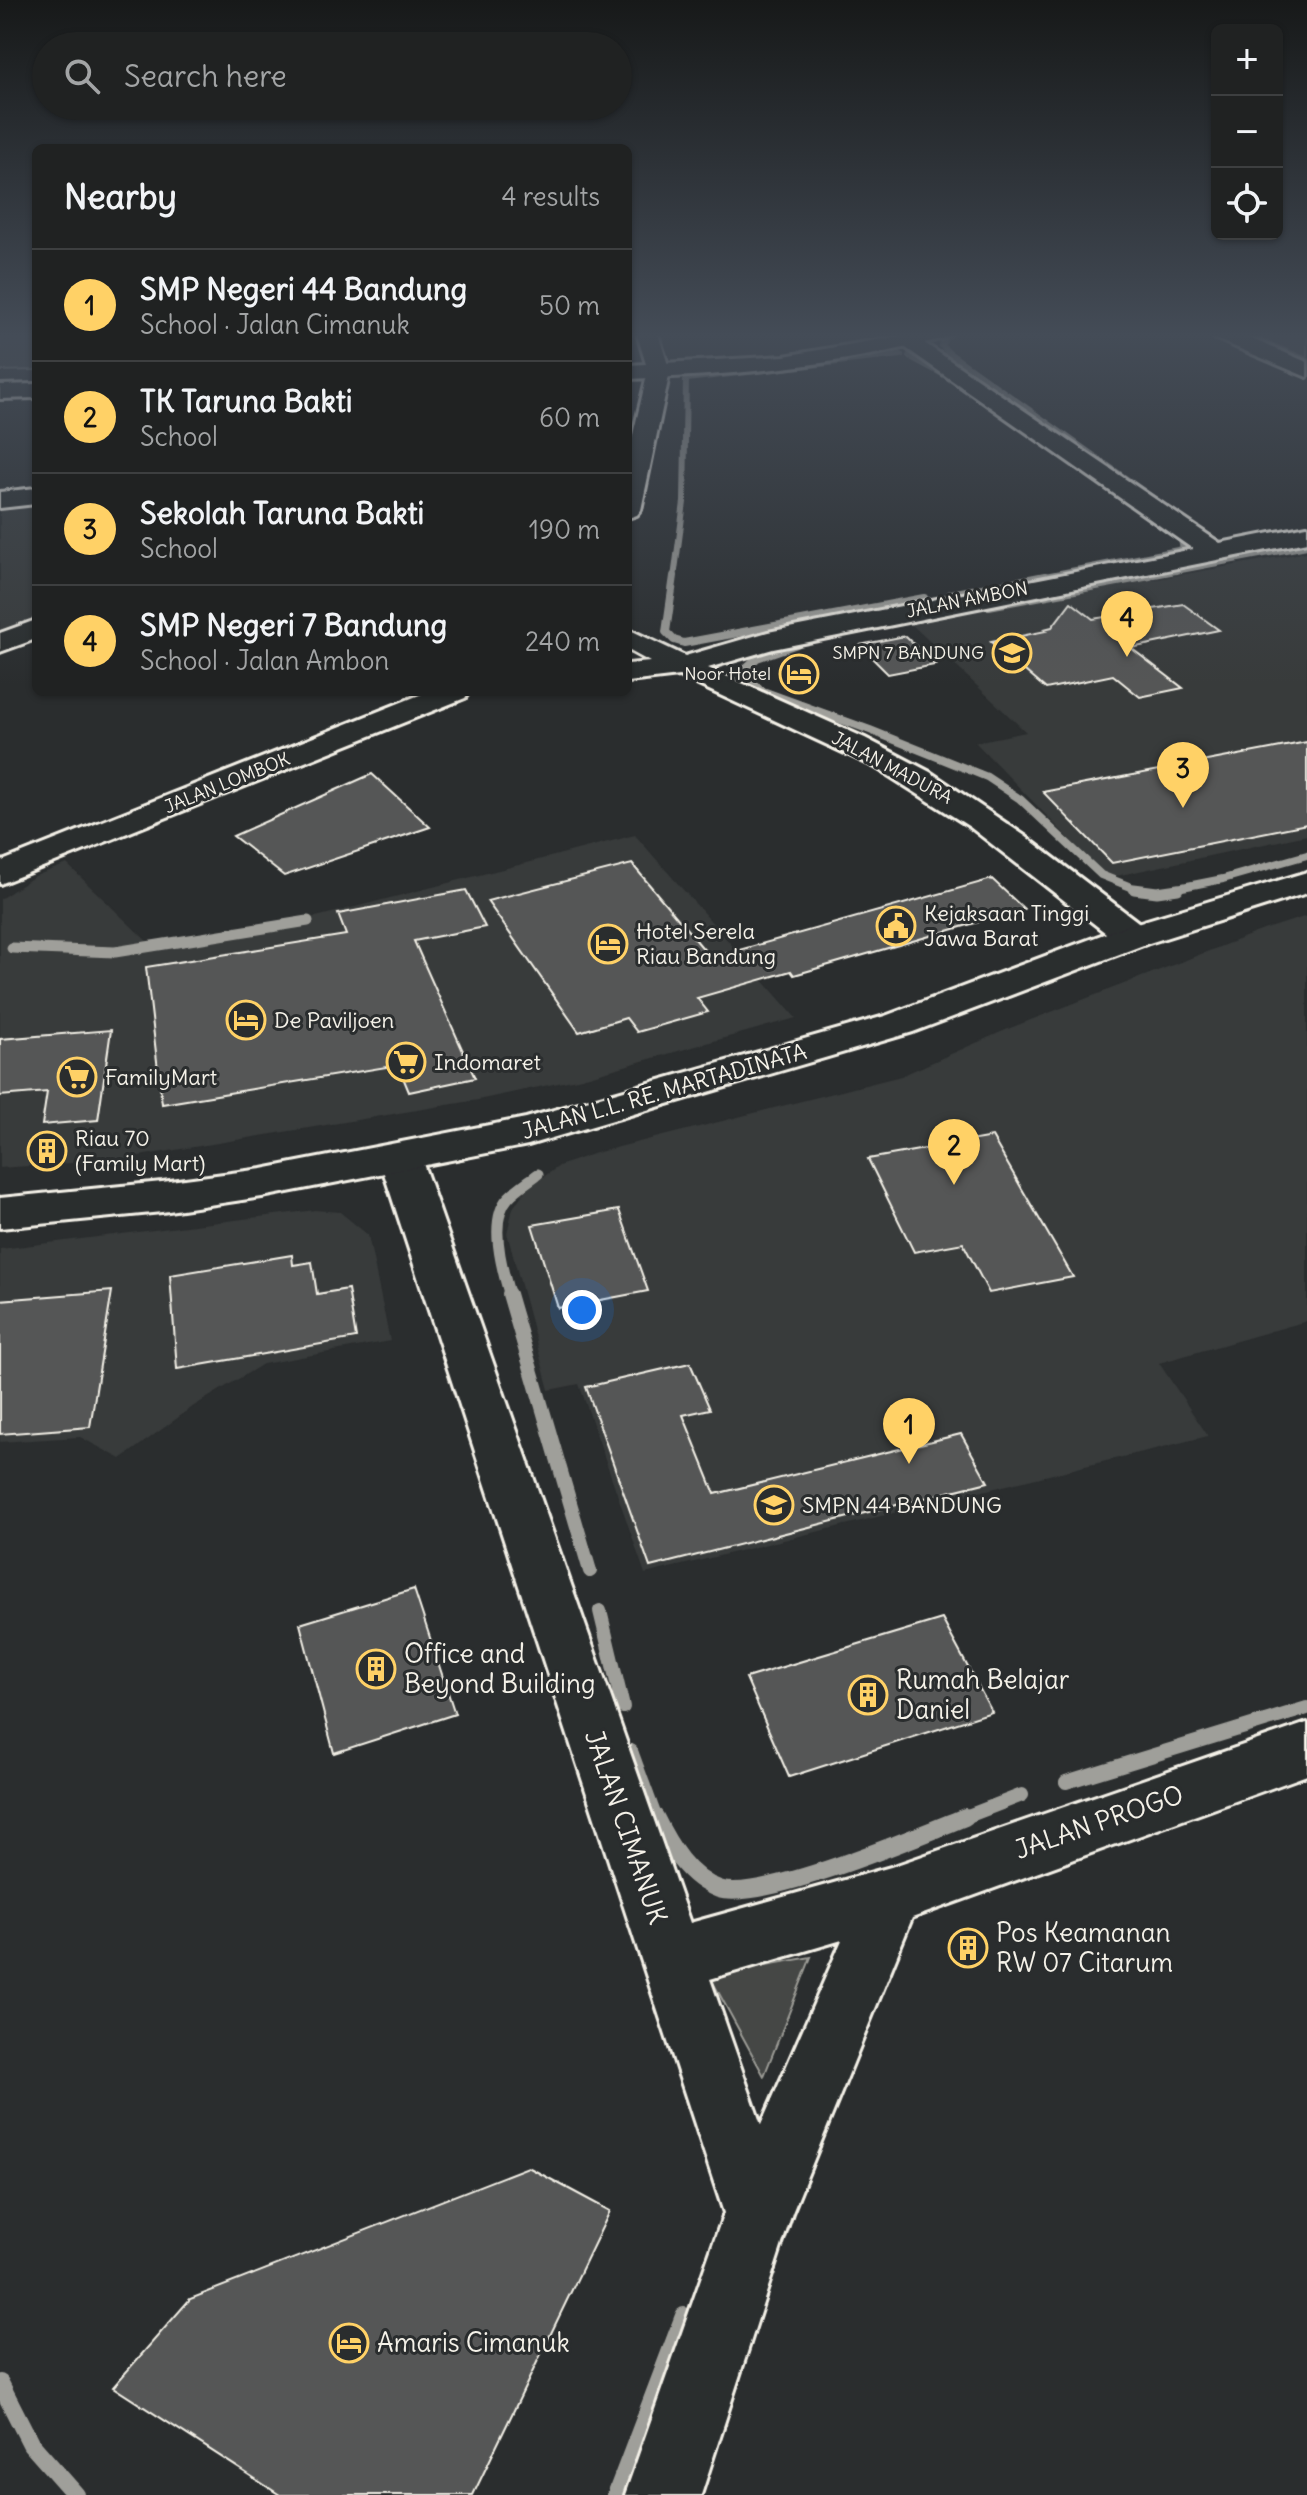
<!DOCTYPE html>
<html lang="en">
<head>
<meta charset="utf-8">
<style>
  :root { --surface:#202222; --page:#2d2f2f; --text:#f1f3f6; --muted:#a2a4a5; --line:#3d3f40; --accent:#ffd166 }
  body { margin:0; font-family:Delius,sans-serif; background:var(--page); color:var(--text) }
  .controls { position:absolute; right:24px; top:24px; display:grid; overflow:hidden; border-radius:12px; box-shadow:0 2px 6px #0004 }
  .controls button { width:72px; height:72px; display:grid; place-items:center; padding:0; border:0; border-bottom:2px solid var(--line); background:var(--surface); color:var(--text); font:40px sans-serif }
  .you { position:absolute; left:582px; top:1310px; width:28px; height:28px; margin:-20px; border:6px solid #fff; border-radius:50%; background:#1a73e8; box-shadow:0 0 0 12px #1a73e833 }
  .badge { display:grid; place-items:center; width:52px; height:52px; border-radius:50%; background:var(--accent); color:#111; font-size:26px; font-weight:700 }
  .pin { position:absolute; translate:-50% -66px; filter:drop-shadow(0 2px 4px #0008) }
  .pin::after { content:''; position:absolute; top:42px; width:28px; height:24px; background:inherit; clip-path:polygon(0 0,100% 0,50% 100%) }
  .list { margin:0; padding:0; list-style:none }
  h2 { display:flex; justify-content:space-between; align-items:center; height:104px; margin:0; padding:0 32px; font-size:34px }
  h2 small { font-size:26px; font-weight:400; color:var(--muted) }
  .list li { display:grid; grid-template-columns:52px 1fr auto; gap:24px; align-items:center; box-sizing:border-box; height:112px; padding:0 32px; border-top:2px solid var(--line) }
  .list b { display:block; font-size:30px; white-space:nowrap }
  .list p { margin:0; font-size:26px; white-space:nowrap; color:var(--muted) }
  .list em { font-size:26px; font-style:normal; color:var(--muted) }
  .icon { flex:none; width:44px; height:44px; fill:none; stroke:currentColor; stroke-width:2; stroke-linecap:round; stroke-linejoin:round }
  .map { position:relative; flex:none; width:1307px; height:2495px; overflow:hidden }
  .search { position:absolute; background:var(--surface); box-shadow:0 2px 6px #0004; left:32px; top:32px; width:600px; height:88px; display:flex; align-items:center; gap:20px; box-sizing:border-box; padding:0 28px; border-radius:44px; color:var(--muted); font-size:30px }
  .panel { position:absolute; background:var(--surface); box-shadow:0 2px 6px #0004; left:32px; top:144px; width:600px; height:552px; border-radius:12px }
  .map>svg:first-child { display:block }
  .built { fill:#373a3a }
  .green { fill:#444645; stroke:#9c9c96; stroke-width:2 }
  .lines { fill:none; stroke-linecap:round; stroke-linejoin:round }
  .stream-far4 { stroke:#9f9f9a; stroke-width:6 }
  .stream-far3 { stroke:#9f9f9a; stroke-width:8 }
  .stream-far2 { stroke:#9f9f9a; stroke-width:11 }
  .stream-far1 { stroke:#9f9f9a; stroke-width:14 }
  .stream { stroke:#9f9f9a; stroke-width:18 }
  .building { fill:#555756; stroke:#f4f1e8; stroke-width:2 }
  .minor-casing { stroke:#f4f1e8; stroke-width:6 }
  .major-casing { stroke:#f4f1e8; stroke-width:6 }
  .minor { fill:#2a2d2e; fill-rule:evenodd }
  .major { fill:#2a2d2e; fill-rule:evenodd }
  .labels { text-anchor:middle; stroke-width:6; stroke-linejoin:round; paint-order:stroke }
  .far-street-label { font-size:18px; fill:#f4f1e8; stroke:#2a2d2e }
  .far-poi-label { font-size:18px; fill:#f4f1e8; stroke:#2a2d2e; text-anchor:end }
  .poi-label { font-size:22px; fill:#f4f1e8; stroke:#2a2d2e; text-anchor:start }
  .street-label { font-size:22px; fill:#f4f1e8; stroke:#2a2d2e }
  .near-poi-label { font-size:26px; fill:#f4f1e8; stroke:#2a2d2e; text-anchor:start }
  .near-street-label { font-size:26px; fill:#f4f1e8; stroke:#2a2d2e }
</style>
</head>
<body>
<div class="map">
<svg width="1307" height="2495" viewBox="0 0 1307 2495">
  <rect width="100%" height="100%" fill="#2a2d2e"/>
  <filter id="ink" filterUnits="userSpaceOnUse"><feTurbulence type="fractalNoise" baseFrequency=".0125" numOctaves="2"/><feDisplacementMap in="SourceGraphic" scale="16" xChannelSelector="R" yChannelSelector="G"/><feConvolveMatrix kernelMatrix="1 2 1 2 8 2 1 2 1" color-interpolation-filters="sRGB"/></filter>
  <g filter="url(#ink)">
    <g class="built">
      <polygon points="36,503 36,622 0,635 0,508"/>
      <polygon points="1307,552 1307,835 1107,878 975,742 1026,732 910,623"/>
      <polygon points="635,835 796,1018 582,1078 478,1100 115,1160 0,1168 0,899 35,876 67,864 156,950 320,916"/>
      <polygon points="1307,916 1307,1321 1159,1363 1208,1436 645,1574 579,1384 549,1390 507,1233 513,1208 526,1189 559,1166 595,1153 901,1076 1010,1028 1263,930"/>
      <polygon points="315,1210 340,1212 368,1235 390,1341 263,1364 194,1406 121,1459 80,1437 0,1442 0,1249"/>
    </g>
    <g class="green">
      <polygon points="0,334 36,334 36,370 0,371"/>
      <polygon points="1233,334 1307,334 1307,365"/>
      <polygon points="811,1957 764,2076 709,1975"/>
    </g>
    <g class="lines">
      <g class="stream-far4">
        <polyline points="952,334 945,338 942,346 949,353 1163,505"/>
        <polyline points="1244,334 1307,360"/>
        <polyline points="909,356 952,379"/>
        <polyline points="674,578 684,502 686,379 901,355"/>
        <polyline points="1035,578 1183,549 1181,540 1170,532"/>
        <polyline points="1139,578 1307,546"/>
      </g>
      <g class="stream-far3">
        <polyline points="674,576 666,632 674,640 684,643 924,598"/>
        <polyline points="951,594 1045,576"/>
        <polyline points="989,606 1150,576"/>
        <polyline points="797,644 757,658 747,667 746,676 760,690 870,730 987,777 1020,799 1101,875 1141,891"/>
        <polyline points="1162,891 1223,879 1307,855"/>
      </g>
      <g class="stream-far2">
        <polyline points="1134,889 1157,892 1178,889"/>
        <polyline points="12,948 115,952 308,921"/>
        <path d="M 510,1296 C 502,1270 488,1220 508,1198 C 516,1189 529,1181 538,1174"/>
      </g>
      <g class="stream-far1">
        <polyline points="509,1294 590,1571"/>
        <polyline points="600,1611 623,1707"/>
        <polyline points="631,1751 656,1819"/>
        <polyline points="1066,1782 1307,1708"/>
        <polyline points="960,1819 1022,1795"/>
      </g>
      <g class="stream">
        <path d="M 655,1817 C 669,1846 688,1878 719,1889 C 760,1903 920,1835 965,1817"/>
        <polyline points="0,2383 31,2444 76,2495"/>
        <polyline points="616,2495 684,2316"/>
      </g>
    </g>
    <g class="building">
      <polygon points="1071,602 1093,619 1183,604 1219,630 1131,648 1183,688 1140,697 1113,675 1046,689 991,642 1046,631 1044,629 1052,627"/>
      <polygon points="905,636 935,665 888,674 859,645"/>
      <polygon points="1307,742 1307,824 1112,863 1043,792"/>
      <polygon points="372,774 430,827 284,876 233,836"/>
      <polygon points="632,864 711,958 992,879 1024,909 794,975 791,971 697,998 708,1012 637,1032 626,1018 579,1032 487,901"/>
      <polygon points="466,890 485,927 414,941 475,1078 409,1092 398,1065 162,1104 146,967 346,935 338,914"/>
      <polygon points="111,1030 98,1120 42,1125 47,1092 0,1096 0,1039"/>
      <polygon points="992,1137 1073,1277 989,1293 963,1243 914,1252 868,1159"/>
      <polygon points="619,1210 648,1291 558,1308 532,1225"/>
      <polygon points="292,1255 293,1265 312,1262 317,1294 348,1289 356,1338 177,1369 170,1275"/>
      <polygon points="112,1291 90,1427 0,1434 0,1300"/>
      <polygon points="690,1363 710,1409 683,1415 715,1494 961,1434 988,1482 650,1567 586,1387"/>
      <polygon points="414,1589 455,1714 334,1753 300,1624"/>
      <polygon points="942,1619 992,1712 789,1777 746,1678"/>
      <polygon points="528,2167 610,2211 473,2495 280,2495 113,2387 190,2299"/>
    </g>
    <g class="lines">
      <defs>
        <g id="minor">
          <polygon points="637,334 658,334 670,371 641,510 637,515 628,518 628,456 648,371"/>
          <polygon points="1211,334 1240,334 1307,362 1307,377 1214,338"/>
          <polygon points="910,336 917,338 1220,543 1307,526 1307,542 773,649 708,668 865,738 930,772 1025,836 1146,928 1151,936 1146,944 1133,947 1120,944 970,827 875,767 679,676 628,682 628,664 650,662 628,650 628,629 685,656 768,632 1193,549 903,346 899,342 903,338"/>
          <polygon points="36,488 36,504 0,508 0,492"/>
          <polygon points="36,620 36,639 0,652 0,633"/>
          <polygon points="427,692 469,692 465,698 0,884 0,862"/>
          <path d="M 400,1144 L 415,1148 L 421,1158 L 690,1923 L 891,1867 L 1307,1723 L 1307,1775 L 912,1918 L 792,2213 L 701,2495 L 625,2495 L 724,2213 L 379,1158 L 385,1148 ZM 842,1940 L 761,2125 L 710,1979 Z"/>
        </g>
        <g id="major">
          <path d="M 911,334 L 947,334 L 944,338 C 840,366 736,375 628,379 L 628,365 L 784,356 Z"/>
          <polygon points="36,384 36,398 0,399 0,385"/>
          <polygon points="1307,872 1307,893 1146,944 913,1032 528,1145 262,1197 162,1212 0,1228 0,1198 162,1182 262,1169 526,1118 885,1016 1120,928"/>
        </g>
      </defs>
      <use href="#minor" class="minor-casing"/>
      <use href="#major" class="major-casing"/>
      <use href="#minor" class="minor"/>
      <use href="#major" class="major"/>
    </g>
  </g>
  <linearGradient id="sky" x2="0" y2="1"><stop stop-color="#171919"/><stop offset="0.49" stop-color="#444c57"/><stop offset="1" stop-color="#444c57" stop-opacity="0"/></linearGradient>
  <rect width="1307" height="684" fill="url(#sky)"/>
  <defs>
    <symbol id="school-ring" viewBox="-11 -11 22 22"><circle r="9.5" fill="#2a2d2e" stroke="#ffd166" stroke-width="1.5"/><path d="M0-5L7-2L0 1L-7-2ZM-4 1L0 2.5L4 1V4Q0 6-4 4Z" fill="#ffd166"/></symbol>
    <symbol id="hotel-ring" viewBox="-11 -11 22 22"><circle r="9.5" fill="#2a2d2e" stroke="#ffd166" stroke-width="1.5"/><path d="M-6-4.5h1.5V1H6V5H4.5V3h-9V5H-6ZM-4 0a1.8 1.8 0 1 1 3.6 0ZM.5 0V-2.5h3Q6-2.5 6 0Z" fill="#ffd166"/></symbol>
    <symbol id="civic-ring" viewBox="-11 -11 22 22"><circle r="9.5" fill="#2a2d2e" stroke="#ffd166" stroke-width="1.5"/><path d="M-.6-6.5H3V-4.5H.6V-3L4-1V1h2V6H-6V1h2V-1L-.6-3ZM-1.2 2.5V6h2.4V2.5Z" fill="#ffd166"/></symbol>
    <symbol id="supermarket-ring" viewBox="-11 -11 22 22"><circle r="9.5" fill="#2a2d2e" stroke="#ffd166" stroke-width="1.5"/><path d="M-6-5.5h2.5l.6 2H6L4.5 2H-2.5L-4.4-4H-6ZM-1.5 3.2a1.3 1.3 0 1 0 .1 0ZM3 3.2a1.3 1.3 0 1 0 .1 0Z" fill="#ffd166"/></symbol>
    <symbol id="building-ring" viewBox="-11 -11 22 22"><circle r="9.5" fill="#2a2d2e" stroke="#ffd166" stroke-width="1.5"/><path d="M-4-6H4V6H1V3H-1V6H-4ZM-2.5-4.3h1.7v1.8h-1.7ZM.8-4.3h1.7v1.8H.8ZM-2.5-1h1.7V.8h-1.7ZM.8-1h1.7V.8H.8Z" fill="#ffd166"/></symbol>
  </defs>
  <g fill-rule="evenodd">
    <use href="#school-ring" x="990" y="631" width="44" height="44"/>
    <use href="#hotel-ring" x="777" y="652" width="44" height="44"/>
    <use href="#civic-ring" x="874" y="904" width="44" height="44"/>
    <use href="#hotel-ring" x="586" y="922" width="44" height="44"/>
    <use href="#hotel-ring" x="224" y="998" width="44" height="44"/>
    <use href="#supermarket-ring" x="384" y="1040" width="44" height="44"/>
    <use href="#supermarket-ring" x="55" y="1055" width="44" height="44"/>
    <use href="#building-ring" x="25" y="1129" width="44" height="44"/>
    <use href="#school-ring" x="752" y="1483" width="44" height="44"/>
    <use href="#building-ring" x="354" y="1647" width="44" height="44"/>
    <use href="#building-ring" x="846" y="1673" width="44" height="44"/>
    <use href="#building-ring" x="946" y="1926" width="44" height="44"/>
    <use href="#hotel-ring" x="327" y="2321" width="44" height="44"/>
  </g>
  <g class="labels">
    <g class="far-street-label">
      <text transform="translate(967 600) rotate(-11)" y="6">JALAN AMBON</text>
      <text transform="translate(892 768) rotate(28)" y="6">JALAN MADURA</text>
      <text transform="translate(227 783) rotate(-22)" y="6">JALAN LOMBOK</text>
    </g>
    <g class="far-poi-label">
      <text x="984" y="659">SMPN 7 BANDUNG</text>
      <text x="771" y="680">Noor Hotel</text>
    </g>
    <g class="poi-label">
      <text x="924" y="921">Kejaksaan Tinggi<tspan x="924" dy="25">Jawa Barat</tspan></text>
      <text x="636" y="939">Hotel Serela<tspan x="636" dy="25">Riau Bandung</tspan></text>
      <text x="274" y="1028">De Paviljoen</text>
      <text x="434" y="1070">Indomaret</text>
      <text x="105" y="1085">FamilyMart</text>
      <text x="75" y="1146">Riau 70<tspan x="75" dy="25">(Family Mart)</tspan></text>
      <text x="802" y="1513">SMPN 44 BANDUNG</text>
    </g>
    <g class="street-label">
      <text transform="translate(664 1091) rotate(-16)" y="8">JALAN L.L. RE. MARTADINATA</text>
    </g>
    <g class="near-poi-label">
      <text x="404" y="1663">Office and<tspan x="404" dy="30">Beyond Building</tspan></text>
      <text x="896" y="1689">Rumah Belajar<tspan x="896" dy="30">Daniel</tspan></text>
      <text x="996" y="1942">Pos Keamanan<tspan x="996" dy="30">RW 07 Citarum</tspan></text>
      <text x="377" y="2352">Amaris Cimanuk</text>
    </g>
    <g class="near-street-label">
      <text transform="translate(1099 1822) rotate(-19)" y="9">JALAN PROGO</text>
      <text transform="translate(626 1827) rotate(71)" y="9">JALAN CIMANUK</text>
    </g>
  </g>
</svg>
<div class="controls">
<button>+</button>
<button>−</button>
<button><svg class="icon" aria-label="locate" viewBox="0 0 24 24"><circle cx="12" cy="12" r="6"/><path d="M12 2v4M12 18v4M2 12h4M18 12h4"/></svg></button>
</div>
<div class="you"></div>
<div class="pin badge" style="left:909px;top:1464px">1</div>
<div class="pin badge" style="left:954px;top:1185px">2</div>
<div class="pin badge" style="left:1183px;top:808px">3</div>
<div class="pin badge" style="left:1127px;top:657px">4</div>
<div class="search"><svg class="icon" aria-label="search" viewBox="0 0 24 24"><circle cx="10" cy="10" r="6"/><path d="M15 15l6 6"/></svg>Search here</div>
<section class="panel">
<h2>Nearby<small>4 results</small></h2>
<ul class="list">
<li><span class="badge">1</span><div><b>SMP Negeri 44 Bandung</b><p>School · Jalan Cimanuk</p></div><em>50 m</em></li>
<li><span class="badge">2</span><div><b>TK Taruna Bakti</b><p>School</p></div><em>60 m</em></li>
<li><span class="badge">3</span><div><b>Sekolah Taruna Bakti</b><p>School</p></div><em>190 m</em></li>
<li><span class="badge">4</span><div><b>SMP Negeri 7 Bandung</b><p>School · Jalan Ambon</p></div><em>240 m</em></li>
</ul>
</section>
</div>
</body>
</html>
